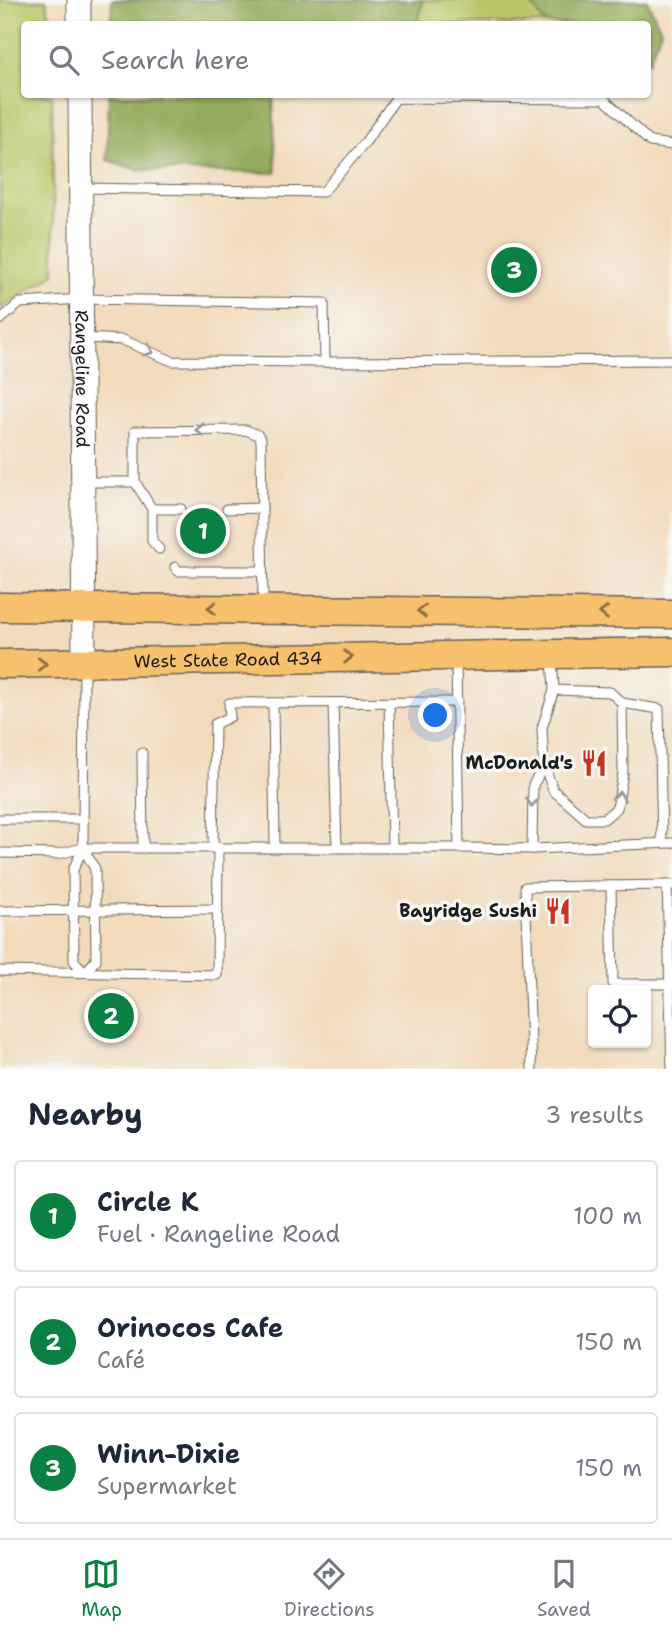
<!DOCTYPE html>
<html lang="en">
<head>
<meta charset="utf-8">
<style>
  :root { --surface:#fff; --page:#f6f6f7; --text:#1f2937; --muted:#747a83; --line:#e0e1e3; --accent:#0b8043 }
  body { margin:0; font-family:"Shantell Sans",sans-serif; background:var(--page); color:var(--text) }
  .controls { position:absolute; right:21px; bottom:21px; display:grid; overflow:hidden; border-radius:7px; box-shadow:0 2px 5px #0004 }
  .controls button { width:63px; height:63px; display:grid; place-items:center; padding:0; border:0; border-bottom:2px solid var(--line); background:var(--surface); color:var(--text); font:35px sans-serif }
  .you { position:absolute; left:436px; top:716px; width:24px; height:24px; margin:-18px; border:5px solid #fff; border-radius:50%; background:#1a73e8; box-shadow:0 0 0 10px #1a73e833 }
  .badge { display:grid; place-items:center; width:46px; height:46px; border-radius:50%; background:var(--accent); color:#fff; font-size:23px; font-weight:700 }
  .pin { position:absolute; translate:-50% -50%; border:4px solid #fff; box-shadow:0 2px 7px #0006 }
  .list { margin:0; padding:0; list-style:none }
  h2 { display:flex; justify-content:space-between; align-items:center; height:91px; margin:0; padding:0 28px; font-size:30px }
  h2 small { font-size:23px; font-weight:400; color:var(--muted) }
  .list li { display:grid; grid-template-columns:46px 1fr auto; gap:21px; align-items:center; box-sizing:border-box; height:112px; margin:0 14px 14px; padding:0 14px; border:2px solid var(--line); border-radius:7px }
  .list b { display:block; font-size:26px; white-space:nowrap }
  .list p { margin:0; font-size:23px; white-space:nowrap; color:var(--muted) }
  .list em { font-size:23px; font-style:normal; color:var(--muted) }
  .icon { flex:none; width:38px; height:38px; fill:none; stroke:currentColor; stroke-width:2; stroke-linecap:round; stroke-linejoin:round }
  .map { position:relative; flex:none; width:672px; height:1069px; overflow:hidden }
  .search { position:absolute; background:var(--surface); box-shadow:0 2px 5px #0004; left:21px; right:21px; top:21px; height:77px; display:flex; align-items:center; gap:18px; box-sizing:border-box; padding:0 24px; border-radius:7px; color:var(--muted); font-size:26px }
  .sheet { height:469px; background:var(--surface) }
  nav { display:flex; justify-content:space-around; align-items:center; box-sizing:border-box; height:98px; border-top:2px solid var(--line); background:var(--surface); font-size:19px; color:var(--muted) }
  nav a { display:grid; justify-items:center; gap:4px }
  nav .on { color:var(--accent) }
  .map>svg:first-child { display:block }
  .green { fill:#bac667; stroke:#6b7142; stroke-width:2 }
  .forest { fill:#93ab5c; stroke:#58643c; stroke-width:2 }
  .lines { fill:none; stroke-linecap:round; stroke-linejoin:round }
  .service-casing { stroke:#675f54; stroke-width:11 }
  .tertiary-casing { stroke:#675f54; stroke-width:25 }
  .primary-casing { stroke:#675f54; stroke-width:31 }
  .service { stroke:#fff; stroke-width:9 }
  .tertiary { stroke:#fff; stroke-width:23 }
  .primary { stroke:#f7c06c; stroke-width:28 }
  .oneway { stroke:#999 }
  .oneway2 { stroke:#8a6e44 }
  .labels { text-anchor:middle; stroke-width:7; stroke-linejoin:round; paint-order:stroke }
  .street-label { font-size:18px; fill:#1c1c1c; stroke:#f6f6f2 }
  .poi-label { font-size:18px; font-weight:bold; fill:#1c1c1c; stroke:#f6f6f2; text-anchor:end }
</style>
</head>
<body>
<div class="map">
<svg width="672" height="1069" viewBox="0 0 672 1069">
  <rect width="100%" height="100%" fill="#f6f6f2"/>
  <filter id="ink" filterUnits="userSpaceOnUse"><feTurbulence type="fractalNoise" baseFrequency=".0143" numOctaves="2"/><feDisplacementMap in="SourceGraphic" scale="14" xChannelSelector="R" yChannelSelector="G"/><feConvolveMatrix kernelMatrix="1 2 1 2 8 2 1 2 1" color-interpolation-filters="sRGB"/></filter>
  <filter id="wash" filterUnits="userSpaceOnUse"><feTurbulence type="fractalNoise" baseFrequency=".00686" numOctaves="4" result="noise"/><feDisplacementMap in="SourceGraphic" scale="28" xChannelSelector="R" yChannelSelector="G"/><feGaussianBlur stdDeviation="1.57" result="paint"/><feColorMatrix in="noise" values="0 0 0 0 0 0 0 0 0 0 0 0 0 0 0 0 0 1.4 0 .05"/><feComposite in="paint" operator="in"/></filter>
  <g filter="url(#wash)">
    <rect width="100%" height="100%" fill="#f2dbbd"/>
    <g class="green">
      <polygon points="0,0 46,0 51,23 51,24 24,24 24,94 52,95 54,274 0,309"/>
      <polygon points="423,0 528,0 546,24 417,24"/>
    </g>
    <g class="forest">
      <polygon points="112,0 423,0 417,24 111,24"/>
      <polygon points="528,0 647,0 661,30 648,63 648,24 546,24"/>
      <polygon points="109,95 273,95 276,173 138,170 107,160"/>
    </g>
  </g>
  <g filter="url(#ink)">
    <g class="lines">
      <defs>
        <g id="service">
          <polyline points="82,188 323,192 364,144 396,98 604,99 650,142 672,145"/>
          <polyline points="0,320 20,303 82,299 324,303 325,362 672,360"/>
          <polyline points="84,338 123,340 172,361 325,362"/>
          <polyline points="85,482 135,482 135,431 246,430 258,435 261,439 263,607"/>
          <polyline points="135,482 152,509"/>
          <polyline points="227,509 262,508"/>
          <polyline points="159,549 152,541 152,509 181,509"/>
          <polyline points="175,567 178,571 262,571"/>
          <polyline points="84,665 83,848 459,848 456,659"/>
          <polyline points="389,702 392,847"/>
          <polyline points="273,703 275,847"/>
          <polyline points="333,703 337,847"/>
          <polyline points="622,703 659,709 662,843"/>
          <polyline points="142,753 143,848"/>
          <polyline points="544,765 553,790 586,819 604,819 617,808 623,773 622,703 610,692 554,690"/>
          <polyline points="0,819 83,819"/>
          <polyline points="213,847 215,724 230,717 229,703 457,702"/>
          <polygon points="83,848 95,869 96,960 85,972 74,961 73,870"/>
          <polyline points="459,848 532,849 672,843"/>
          <polyline points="532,849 533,785 544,765 542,728 554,690 552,658"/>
          <polyline points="0,853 58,854 83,848"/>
          <polyline points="667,885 672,1069"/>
          <polyline points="611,886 613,984 669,984"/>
          <polyline points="0,911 218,909"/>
          <polyline points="0,971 217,975 218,847"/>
          <polyline points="532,1069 525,887 672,885"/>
        </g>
        <g id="tertiary">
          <polyline points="79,0 79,24"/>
          <path id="s1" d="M 80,94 L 84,663"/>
        </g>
        <g id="primary">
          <polyline points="0,607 672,614"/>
          <path id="s2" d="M 0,664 L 672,652"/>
        </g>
      </defs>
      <use href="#service" class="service-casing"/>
      <use href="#tertiary" class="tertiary-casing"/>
      <use href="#primary" class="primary-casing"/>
      <use href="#service" class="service"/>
      <use href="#tertiary" class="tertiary"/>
      <use href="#primary" class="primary"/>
    </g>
    <defs><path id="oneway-chevron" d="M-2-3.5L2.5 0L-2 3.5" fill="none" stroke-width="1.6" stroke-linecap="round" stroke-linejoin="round" transform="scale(1.75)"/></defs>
    <g class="oneway">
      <use href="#oneway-chevron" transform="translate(149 351) rotate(23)"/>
      <use href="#oneway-chevron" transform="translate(200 430) rotate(179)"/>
      <use href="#oneway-chevron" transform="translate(619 796) rotate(-81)"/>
      <use href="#oneway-chevron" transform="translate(532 802) rotate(94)"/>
    </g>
    <g class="oneway2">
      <use href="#oneway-chevron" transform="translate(212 608) rotate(-179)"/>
      <use href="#oneway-chevron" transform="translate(422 611) rotate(-179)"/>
      <use href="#oneway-chevron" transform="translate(604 613) rotate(-179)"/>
      <use href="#oneway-chevron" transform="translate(348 657) rotate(-1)"/>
      <use href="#oneway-chevron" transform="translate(42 664) rotate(-1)"/>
    </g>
  </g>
  <defs>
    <symbol id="restaurant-bare" viewBox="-9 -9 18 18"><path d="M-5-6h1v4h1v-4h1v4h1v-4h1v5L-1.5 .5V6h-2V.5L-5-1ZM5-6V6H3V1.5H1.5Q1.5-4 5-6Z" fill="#c8321e" stroke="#f6f6f2" stroke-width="2.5" paint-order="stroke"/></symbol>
  </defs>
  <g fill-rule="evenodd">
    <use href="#restaurant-bare" x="575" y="744" width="38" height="38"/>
    <use href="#restaurant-bare" x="539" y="892" width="38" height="38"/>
  </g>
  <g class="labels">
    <g class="street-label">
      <text dy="6" stroke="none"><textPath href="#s1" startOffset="285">Rangeline Road</textPath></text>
      <text dy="6" stroke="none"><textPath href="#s2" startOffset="228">West State Road 434</textPath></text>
    </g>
    <g class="poi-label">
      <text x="573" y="769">McDonald's</text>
      <text x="537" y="917">Bayridge Sushi</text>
    </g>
  </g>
</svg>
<div class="controls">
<button><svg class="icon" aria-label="locate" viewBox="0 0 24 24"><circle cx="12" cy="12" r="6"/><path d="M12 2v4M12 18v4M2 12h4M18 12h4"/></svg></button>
</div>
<div class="you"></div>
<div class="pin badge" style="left:203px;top:531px">1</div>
<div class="pin badge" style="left:111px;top:1016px">2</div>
<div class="pin badge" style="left:514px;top:270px">3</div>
<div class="search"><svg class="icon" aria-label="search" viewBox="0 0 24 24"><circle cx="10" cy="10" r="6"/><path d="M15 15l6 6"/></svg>Search here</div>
</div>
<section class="sheet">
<h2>Nearby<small>3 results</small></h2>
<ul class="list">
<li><span class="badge">1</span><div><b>Circle K</b><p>Fuel · Rangeline Road</p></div><em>100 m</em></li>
<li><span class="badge">2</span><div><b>Orinocos Cafe</b><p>Café</p></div><em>150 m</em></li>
<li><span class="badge">3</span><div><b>Winn-Dixie</b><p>Supermarket</p></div><em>150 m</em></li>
</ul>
</section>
<nav>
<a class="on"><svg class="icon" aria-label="map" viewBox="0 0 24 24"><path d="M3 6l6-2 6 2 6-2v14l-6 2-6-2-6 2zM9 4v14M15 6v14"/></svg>Map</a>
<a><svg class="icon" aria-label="directions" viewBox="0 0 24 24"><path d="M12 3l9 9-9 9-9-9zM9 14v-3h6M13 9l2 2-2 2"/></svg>Directions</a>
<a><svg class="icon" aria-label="saved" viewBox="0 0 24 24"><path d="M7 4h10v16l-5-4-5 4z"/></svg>Saved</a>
</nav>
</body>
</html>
